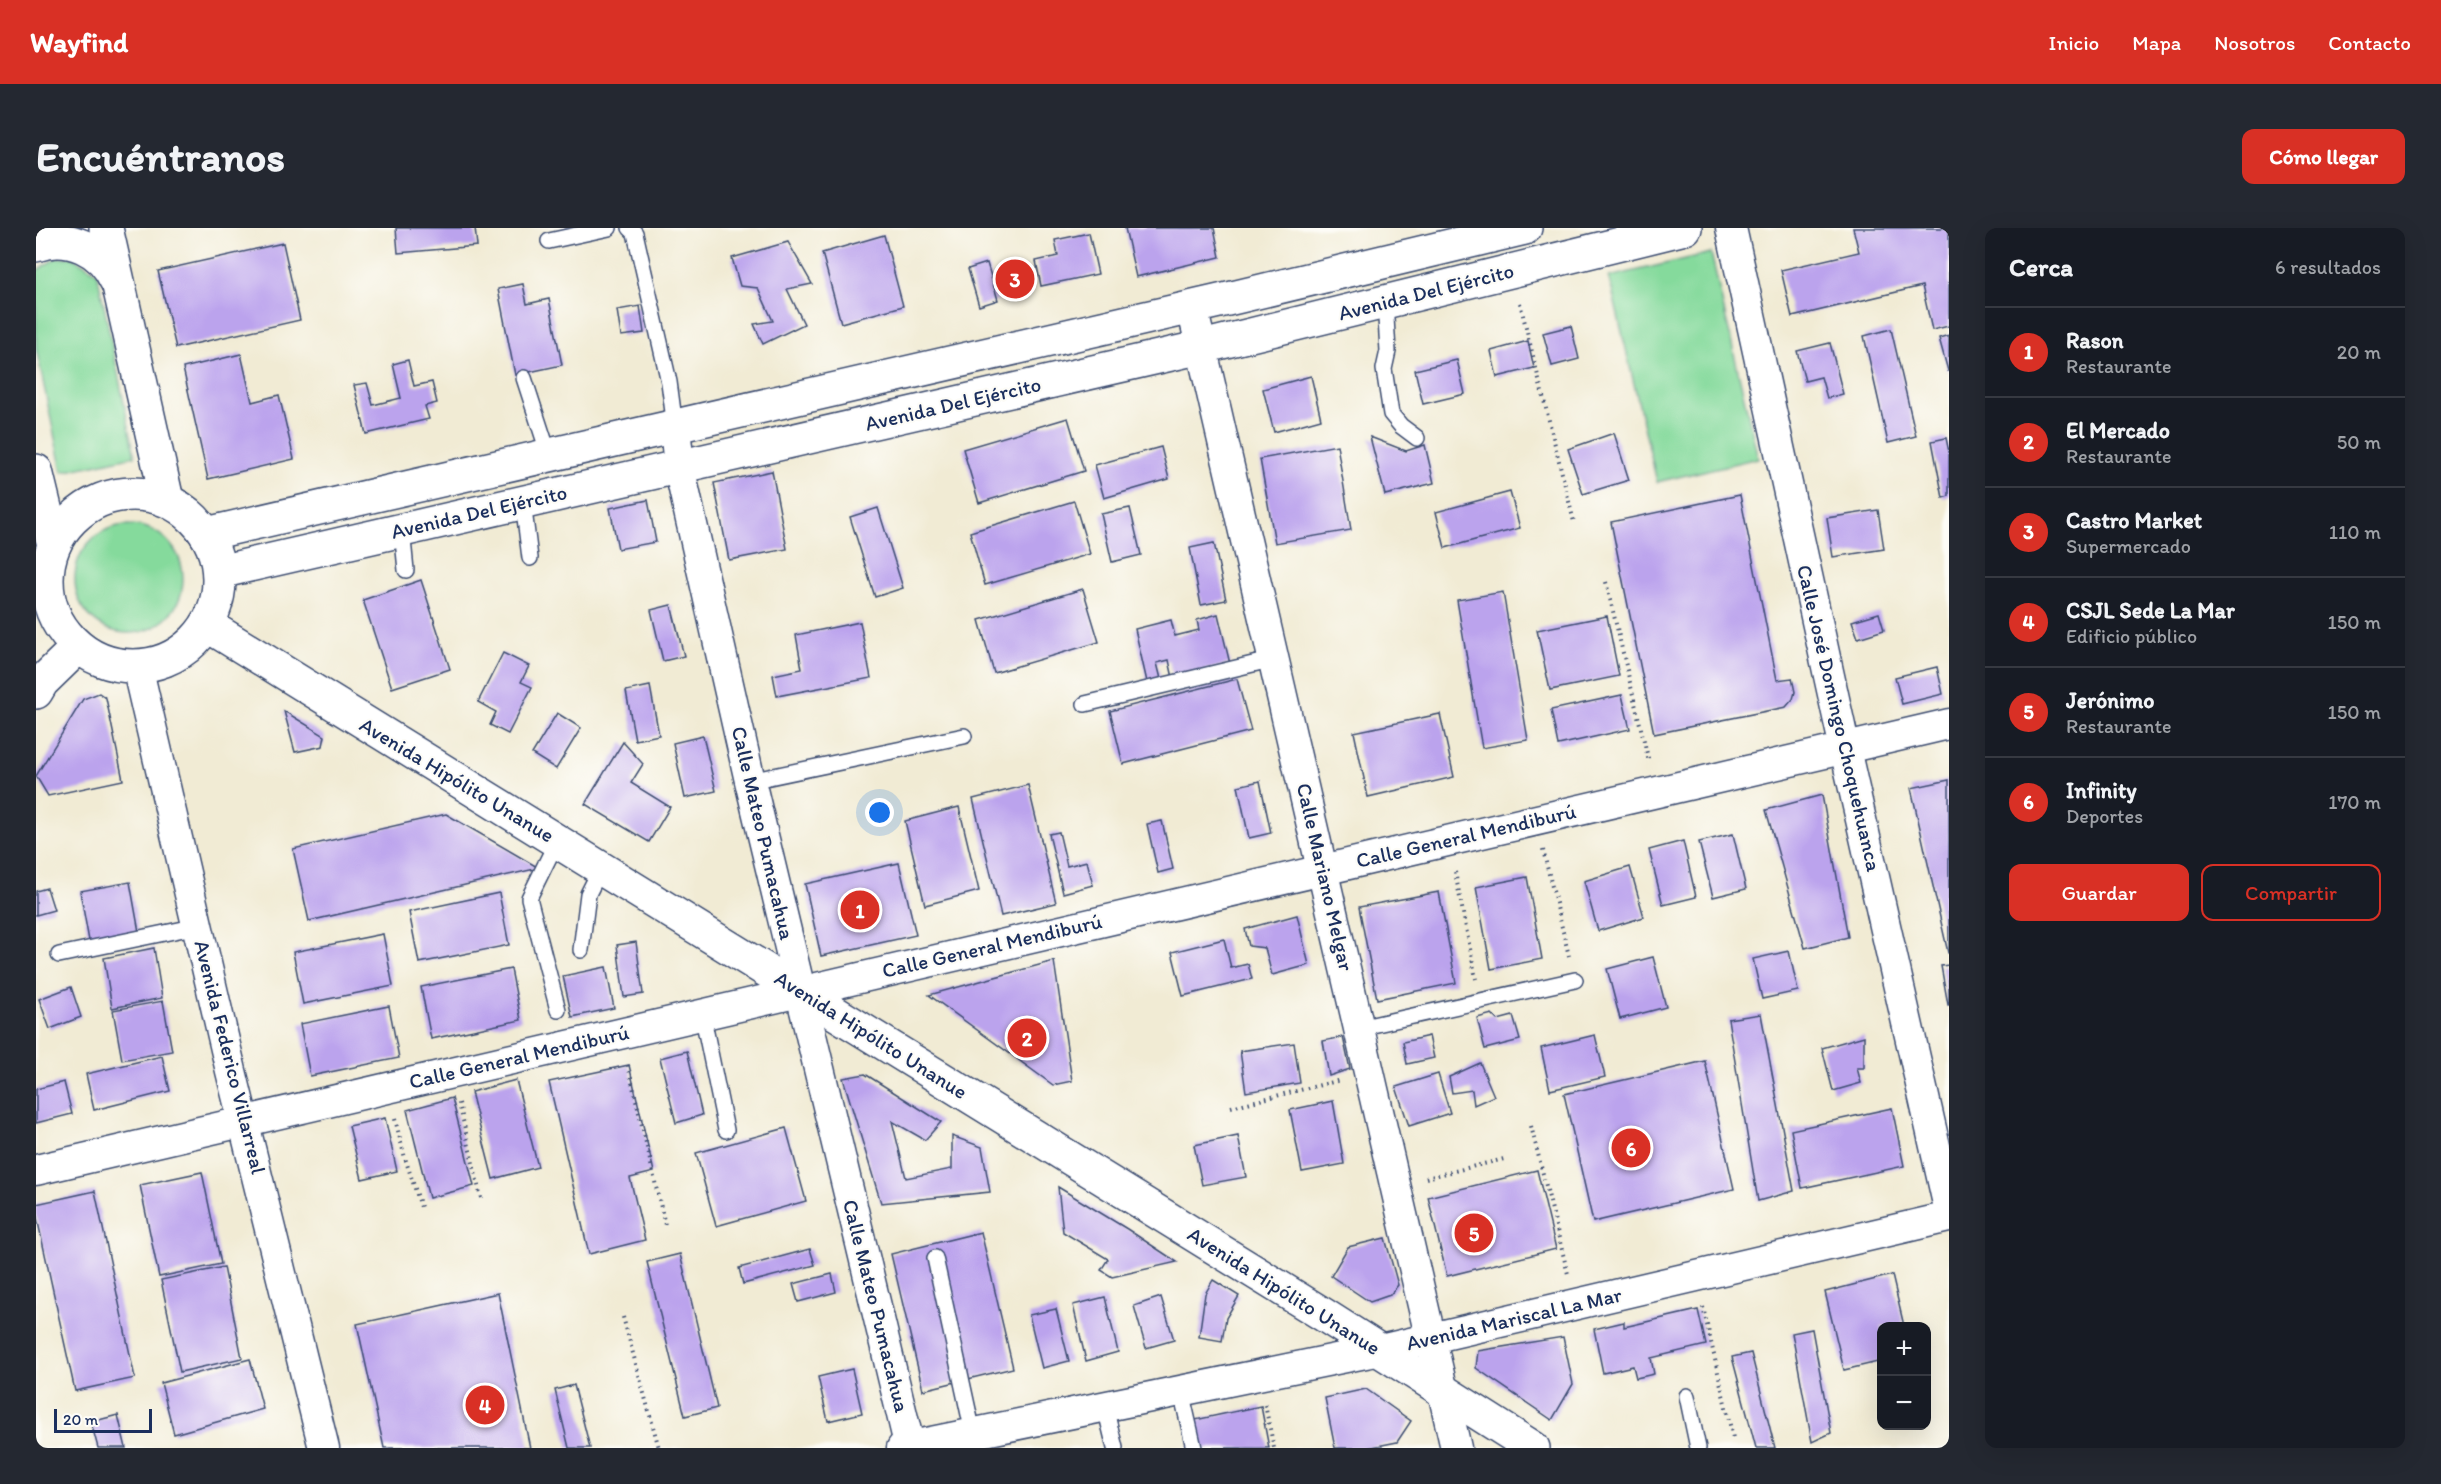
<!DOCTYPE html>
<html lang="es">
<head>
<meta charset="utf-8">
<style>
  :root { --surface:#171b24; --page:#242831; --text:#f1f3f6; --muted:#9ea1a6; --line:#363941; --accent:#d93025 }
  body { margin:0; font-family:Itim,sans-serif; background:var(--page); color:var(--text) }
  .controls { position:absolute; right:18px; bottom:18px; display:grid; overflow:hidden; border-radius:12px; box-shadow:0 6px 24px #0002 }
  .controls button { width:54px; height:54px; display:grid; place-items:center; padding:0; border:0; border-bottom:2px solid var(--line); background:var(--surface); color:var(--text); font:30px sans-serif }
  .scale { position:absolute; left:18px; bottom:15px; width:98px; box-sizing:border-box; padding-left:6px; border:3px solid #1b2f5e; border-top:0; font-size:16px; line-height:21px; white-space:nowrap; color:#1b2f5e; -webkit-text-stroke:4px #fdfcf7; paint-order:stroke }
  .you { position:absolute; left:844px; top:585px; width:21px; height:21px; margin:-15px; border:4px solid #fff; border-radius:50%; background:#1a73e8; box-shadow:0 0 0 9px #1a73e833 }
  .badge { display:grid; place-items:center; width:39px; height:39px; border-radius:50%; background:var(--accent); color:#fff; font-size:20px; font-weight:700 }
  .pin { position:absolute; translate:-50% -50%; border:3px solid #fff; box-shadow:0 2px 6px #0006 }
  .list { margin:0; padding:0; list-style:none }
  h2 { display:flex; justify-content:space-between; align-items:center; height:78px; margin:0; padding:0 24px; font-size:26px }
  h2 small { font-size:20px; font-weight:400; color:var(--muted) }
  .list li { display:grid; grid-template-columns:39px 1fr auto; gap:18px; align-items:center; box-sizing:border-box; height:90px; padding:0 24px; border-top:2px solid var(--line) }
  .list b { display:block; font-size:22px; white-space:nowrap }
  .list p { margin:0; font-size:20px; white-space:nowrap; color:var(--muted) }
  .list em { font-size:20px; font-style:normal; color:var(--muted) }
  .actions { display:flex; gap:12px; padding:18px 24px }
  .actions a { flex:1; padding:14px 0; border:2px solid var(--accent); border-radius:12px; text-align:center; font-size:21px; color:var(--accent) }
  .actions .main { background:var(--accent); color:#fff }
  .map { position:relative; flex:none; width:1913px; height:1220px; overflow:hidden; border-radius:12px }
  header { display:flex; align-items:center; gap:36px; box-sizing:border-box; height:84px; padding:0 30px; background:var(--accent); color:#fff }
  header strong { font-size:28px }
  nav { display:flex; gap:33px; margin-inline-start:auto; font-size:21px }
  .intro { display:flex; align-items:center; justify-content:space-between; box-sizing:border-box; height:144px; padding:0 36px }
  h1 { margin:0; font-size:42px }
  .button { padding:15px 27px; border-radius:12px; background:var(--accent); color:#fff; font-size:21px; font-weight:700 }
  main { display:flex; gap:36px; padding:0 36px }
  aside { flex:1; background:var(--surface); border-radius:12px; box-shadow:0 6px 24px #0002 }
  .map>svg:first-child { display:block }
  .green { fill:#85da9c; stroke:#50847d; stroke-width:1.5 }
  .building { fill:#bba3ed }
  .lines { fill:none; stroke-linecap:round; stroke-linejoin:round }
  .lane-casing { stroke:#3b4b70; stroke-width:18 }
  .street-casing { stroke:#3b4b70; stroke-width:33 }
  .secondary-casing { stroke:#3b4b70; stroke-width:36 }
  .path { stroke:#3b4b70; stroke-width:4; stroke-dasharray:1.5 4.5; stroke-linecap:butt }
  .lane { stroke:#fff; stroke-width:15 }
  .street { stroke:#fff; stroke-width:30 }
  .secondary { stroke:#fff; stroke-width:33 }
  .labels { text-anchor:middle; stroke-width:4.5; stroke-linejoin:round; paint-order:stroke }
  .street-label { font-size:21px; fill:#1b2f5e; stroke:#fdfcf7 }
</style>
</head>
<body>
<header>
<strong>Wayfind</strong>
<nav><a>Inicio</a><a>Mapa</a><a>Nosotros</a><a>Contacto</a></nav>
</header>
<div class="intro"><h1>Encuéntranos</h1><a class="button">Cómo llegar</a></div>
<main>
<div class="map">
<svg width="1913" height="1220" viewBox="0 0 1913 1220">
  <rect width="100%" height="100%" fill="#fdfcf7"/>
  <filter id="ink" filterUnits="userSpaceOnUse"><feTurbulence type="fractalNoise" baseFrequency=".0167" numOctaves="2"/><feDisplacementMap in="SourceGraphic" scale="12" xChannelSelector="R" yChannelSelector="G"/><feConvolveMatrix kernelMatrix="1 2 1 2 8 2 1 2 1" color-interpolation-filters="sRGB"/></filter>
  <filter id="wash" filterUnits="userSpaceOnUse"><feTurbulence type="fractalNoise" baseFrequency=".008" numOctaves="4" result="noise"/><feDisplacementMap in="SourceGraphic" scale="24" xChannelSelector="R" yChannelSelector="G"/><feGaussianBlur stdDeviation="1.35" result="paint"/><feColorMatrix in="noise" values="0 0 0 0 0 0 0 0 0 0 0 0 0 0 0 0 0 1.4 0 .05"/><feComposite in="paint" operator="in"/></filter>
  <g filter="url(#wash)">
    <rect width="100%" height="100%" fill="#f1ebd4"/>
    <g class="green">
      <polygon points="1675,25 1722,230 1621,254 1573,49"/>
      <polygon points="35,29 61,44 99,228 26,244 0,120 0,43 20,30"/>
      <circle cx="93" cy="351" r="54"/>
    </g>
    <g id="blocks">
      <g class="building">
        <polygon points="360,0 439,0 441,18 362,25"/>
        <polygon points="1089,0 1178,0 1184,29 1100,49"/>
        <polygon points="1817,0 1913,0 1913,98 1896,102 1886,58 1756,89 1745,42 1823,24"/>
        <polygon points="1053,5 1062,46 1005,58 1000,33 1022,28 1019,12"/>
        <polygon points="848,7 867,78 805,95 786,25"/>
        <polygon points="752,14 776,56 751,61 768,96 727,116 718,96 737,93 722,60 704,58 696,30"/>
        <polygon points="247,15 264,92 140,120 122,43"/>
        <polygon points="951,35 962,72 943,78 932,41"/>
        <polygon points="487,56 491,76 513,71 526,137 479,147 462,61"/>
        <polygon points="604,78 608,105 585,108 581,82"/>
        <polygon points="1535,98 1543,131 1516,138 1507,105"/>
        <polygon points="1855,101 1880,208 1852,215 1828,108"/>
        <polygon points="1913,107 1913,143 1912,143 1903,110"/>
        <polygon points="1492,113 1498,140 1461,149 1455,123"/>
        <polygon points="1794,115 1807,166 1791,170 1785,149 1769,153 1761,123"/>
        <polygon points="205,126 216,174 243,167 258,231 172,251 147,140"/>
        <polygon points="372,132 378,158 396,154 401,175 389,178 393,191 330,206 318,157 331,155 337,177 365,170 357,136"/>
        <polygon points="1421,132 1429,166 1387,176 1379,142"/>
        <polygon points="1275,148 1285,191 1238,204 1227,161"/>
        <polygon points="1032,190 1048,243 943,275 927,221"/>
        <polygon points="1578,205 1593,252 1547,266 1532,221"/>
        <polygon points="1334,209 1370,223 1389,217 1398,255 1349,267"/>
        <polygon points="1910,210 1913,224 1913,268 1907,270 1896,213"/>
        <polygon points="1301,217 1315,302 1239,315 1224,231"/>
        <polygon points="1125,219 1133,251 1068,270 1059,237"/>
        <polygon points="736,243 751,321 693,332 678,255"/>
        <polygon points="1474,264 1484,300 1409,320 1400,284"/>
        <polygon points="1704,267 1741,452 1756,450 1759,464 1757,471 1750,479 1618,506 1575,294"/>
        <polygon points="612,272 620,314 582,321 574,280"/>
        <polygon points="1038,273 1054,326 949,357 934,304"/>
        <polygon points="842,280 867,360 839,369 814,289"/>
        <polygon points="1094,280 1105,327 1076,334 1065,286"/>
        <polygon points="1842,282 1848,321 1797,329 1791,290"/>
        <polygon points="1178,315 1190,372 1165,377 1154,320"/>
        <polygon points="385,352 414,441 356,460 327,372"/>
        <polygon points="1047,361 1063,414 958,445 943,392"/>
        <polygon points="1467,364 1492,512 1446,520 1421,372"/>
        <polygon points="635,377 648,428 627,433 615,382"/>
        <polygon points="1843,385 1848,402 1822,410 1816,393"/>
        <polygon points="1182,386 1194,436 1137,450 1133,432 1121,435 1125,451 1111,454 1099,401 1135,392 1139,408 1163,402 1161,392"/>
        <polygon points="1571,388 1583,448 1514,462 1501,402"/>
        <polygon points="824,394 835,450 741,468 737,447 766,441 760,407"/>
        <polygon points="467,425 493,438 485,454 496,459 472,506 454,497 460,484 442,474"/>
        <polygon points="1901,439 1907,466 1866,476 1859,449"/>
        <polygon points="1201,451 1215,503 1087,536 1074,483"/>
        <polygon points="614,458 623,507 599,512 590,463"/>
        <polygon points="63,465 70,470 87,552 12,568 0,548 47,471"/>
        <polygon points="1586,467 1594,501 1522,517 1515,482"/>
        <polygon points="248,483 289,508 287,518 259,524"/>
        <polygon points="521,485 545,500 520,541 496,526"/>
        <polygon points="1404,486 1418,549 1332,569 1318,504"/>
        <polygon points="667,508 680,563 649,570 637,515"/>
        <polygon points="587,514 607,536 595,555 634,579 613,614 549,576"/>
        <polygon points="1913,552 1913,725 1912,725 1875,560"/>
        <polygon points="1224,553 1235,605 1213,610 1202,558"/>
        <polygon points="992,557 1020,675 965,688 937,571"/>
        <polygon points="1786,567 1812,709 1769,720 1730,582"/>
        <polygon points="923,579 943,663 889,677 869,593"/>
        <polygon points="410,586 503,640 273,693 257,621"/>
        <polygon points="1126,593 1137,641 1122,645 1111,596"/>
        <polygon points="1023,604 1031,638 1051,633 1057,657 1027,665 1013,606"/>
        <polygon points="1697,606 1710,661 1677,669 1663,614"/>
        <polygon points="1647,613 1660,669 1627,677 1613,622"/>
        <polygon points="863,635 880,707 785,728 769,656"/>
        <polygon points="1594,639 1608,689 1562,703 1548,653"/>
        <polygon points="1491,649 1506,731 1455,741 1440,659"/>
        <polygon points="94,654 103,704 53,713 44,663"/>
        <polygon points="11,660 18,682 0,687 0,663"/>
        <polygon points="1403,664 1420,755 1341,771 1323,679"/>
        <polygon points="463,665 473,717 383,735 373,684"/>
        <polygon points="1261,687 1273,737 1236,747 1229,720 1213,718 1209,701"/>
        <polygon points="347,706 357,758 267,776 257,724"/>
        <polygon points="1188,711 1195,740 1212,736 1216,751 1147,768 1136,724"/>
        <polygon points="600,714 607,766 588,769 581,717"/>
        <polygon points="118,720 126,770 76,780 68,730"/>
        <polygon points="1753,723 1762,763 1726,771 1717,731"/>
        <polygon points="1617,729 1630,779 1584,791 1571,741"/>
        <polygon points="1018,733 1036,853 1017,857 893,767"/>
        <polygon points="1913,737 1913,777 1912,777 1905,738"/>
        <polygon points="570,739 578,780 536,789 527,748"/>
        <polygon points="475,741 485,792 395,811 385,759"/>
        <polygon points="35,759 45,789 14,801 3,771"/>
        <polygon points="127,773 136,823 86,832 77,782"/>
        <polygon points="353,778 363,830 274,848 264,796"/>
        <polygon points="1456,786 1462,792 1477,788 1484,812 1449,821 1441,790"/>
        <polygon points="1725,786 1758,963 1722,973 1692,791"/>
        <polygon points="1559,807 1569,849 1514,862 1505,820"/>
        <polygon points="1393,808 1398,830 1371,836 1367,814"/>
        <polygon points="1828,808 1828,840 1821,840 1825,855 1797,863 1786,820"/>
        <polygon points="1307,809 1314,841 1293,848 1287,813"/>
        <polygon points="1258,815 1264,855 1210,864 1204,823"/>
        <polygon points="651,823 666,887 640,895 624,830"/>
        <polygon points="126,828 134,863 58,882 50,846"/>
        <polygon points="1669,833 1698,961 1557,994 1528,866"/>
        <polygon points="1444,835 1458,868 1438,877 1436,862 1416,865 1413,849"/>
        <polygon points="593,837 618,944 594,950 609,1012 553,1026 513,854"/>
        <polygon points="829,846 905,894 889,912 856,893 870,950 916,941 916,908 946,919 954,964 845,975 807,850"/>
        <polygon points="1402,846 1414,885 1373,898 1360,859"/>
        <polygon points="480,852 502,939 457,951 435,864"/>
        <polygon points="28,854 36,886 0,895 0,861"/>
        <polygon points="416,870 438,958 393,970 371,882"/>
        <polygon points="1297,873 1308,936 1266,944 1254,882"/>
        <polygon points="1856,880 1868,938 1766,960 1755,902"/>
        <polygon points="349,890 361,943 326,951 313,898"/>
        <polygon points="750,900 770,973 680,998 660,925"/>
        <polygon points="1202,908 1210,949 1166,957 1158,917"/>
        <polygon points="1501,942 1520,1021 1411,1048 1392,969"/>
        <polygon points="166,944 185,1036 123,1049 104,957"/>
        <polygon points="1022,959 1091,1001 1141,1034 1076,1049 1065,1042 1072,1031 1027,1004"/>
        <polygon points="59,963 99,1150 39,1163 0,985 0,976"/>
        <polygon points="945,1004 977,1140 887,1162 855,1026"/>
        <polygon points="1349,1010 1362,1057 1354,1067 1334,1074 1295,1048 1312,1019"/>
        <polygon points="774,1021 779,1037 707,1056 703,1040"/>
        <polygon points="644,1026 681,1180 649,1188 611,1034"/>
        <polygon points="188,1039 206,1130 144,1144 125,1052"/>
        <polygon points="796,1046 800,1064 762,1074 757,1056"/>
        <polygon points="1856,1047 1868,1098 1846,1098 1846,1133 1808,1142 1789,1064"/>
        <polygon points="1177,1052 1203,1068 1190,1090 1186,1113 1163,1109 1169,1066"/>
        <polygon points="462,1065 494,1220 348,1220 321,1096"/>
        <polygon points="1069,1069 1082,1124 1050,1133 1037,1077"/>
        <polygon points="1125,1069 1138,1112 1110,1120 1098,1078"/>
        <polygon points="1020,1081 1033,1133 1006,1140 993,1087"/>
        <polygon points="1662,1082 1670,1117 1615,1130 1618,1146 1600,1150 1597,1138 1567,1145 1558,1101 1588,1094 1588,1099"/>
        <polygon points="1776,1101 1795,1205 1776,1214 1756,1105"/>
        <polygon points="1527,1109 1537,1156 1516,1192 1440,1140 1442,1123"/>
        <polygon points="1715,1125 1739,1220 1720,1220 1696,1129"/>
        <polygon points="214,1131 227,1181 138,1206 125,1155"/>
        <polygon points="816,1141 826,1185 792,1193 782,1149"/>
        <polygon points="538,1157 554,1220 533,1220 519,1162"/>
        <polygon points="1330,1161 1375,1193 1361,1214 1331,1220 1299,1220 1289,1170"/>
        <polygon points="1225,1178 1233,1220 1163,1220 1159,1192"/>
        <polygon points="82,1187 90,1220 62,1220 55,1194"/>
      </g>
    </g>
  </g>
  <g filter="url(#ink)">
    <use href="#blocks" fill-opacity="0" stroke="#3b4b70" stroke-width="1.5"/>
    <g class="lines">
      <defs>
        <g id="lane">
          <polyline points="594,0 599,5 633,154 639,199"/>
          <polyline points="513,13 573,0"/>
          <polyline points="1349,74 1352,123 1348,141 1355,186 1365,198 1381,210"/>
          <polyline points="488,150 513,227"/>
          <polyline points="487,274 494,330"/>
          <polyline points="366,302 370,342"/>
          <polyline points="1049,476 1238,431"/>
          <polyline points="714,553 928,508"/>
          <polyline points="521,613 493,670 522,782"/>
          <polyline points="545,722 552,666 565,640"/>
          <polyline points="23,727 162,698"/>
          <polyline points="666,785 690,902"/>
          <polyline points="1323,800 1539,752"/>
          <polyline points="899,1030 937,1205"/>
          <polyline points="1145,1163 1158,1220"/>
          <polyline points="1651,1168 1662,1220"/>
          <polyline points="1069,1179 1079,1220"/>
        </g>
        <g id="street">
          <polyline points="1695,0 1809,521 1913,980"/>
          <polyline points="1156,79 1420,1220"/>
          <polyline points="639,199 643,239 714,553 874,1220"/>
          <polyline points="101,438 195,843 288,1220"/>
          <polyline points="0,942 1913,496"/>
          <polyline points="866,1220 1344,1122 1913,989"/>
        </g>
        <g id="secondary">
          <polyline points="70,0 131,272"/>
          <path d="M 0,17 C 32,5 66,21 80,52"/>
          <polyline points="0,243 18,317"/>
          <circle cx="97" cy="352" r="86"/>
          <polyline points="170,306 1192,71 1489,0"/>
          <polyline points="183,344 1166,119 1649,0"/>
          <polyline points="171,397 1288,1087 1497,1220"/>
          <polyline points="0,464 6,454 42,419"/>
        </g>
      </defs>
      <use href="#lane" class="lane-casing"/>
      <use href="#street" class="street-casing"/>
      <use href="#secondary" class="secondary-casing"/>
      <g class="path">
        <polyline points="1484,75 1538,294"/>
        <polyline points="1570,354 1613,534"/>
        <polyline points="1507,622 1533,728"/>
        <polyline points="1419,644 1440,751"/>
        <polyline points="592,837 629,997"/>
        <polyline points="423,875 445,970"/>
        <polyline points="1195,879 1305,852"/>
        <polyline points="359,891 369,930 385,979"/>
        <polyline points="1495,898 1532,1046"/>
        <polyline points="1390,950 1468,931"/>
        <polyline points="1667,1079 1697,1210"/>
        <polyline points="587,1089 623,1220"/>
        <polyline points="1229,1177 1238,1220"/>
      </g>
      <use href="#lane" class="lane"/>
      <use href="#street" class="street"/>
      <use href="#secondary" class="secondary"/>
    </g>
  </g>
  <g class="labels">
    <g class="street-label">
      <text transform="translate(1390 64) rotate(-14)" y="7">Avenida Del Ejército</text>
      <text transform="translate(917 176) rotate(-13)" y="7">Avenida Del Ejército</text>
      <text transform="translate(443 284) rotate(-13)" y="7">Avenida Del Ejército</text>
      <text transform="translate(1803 490) rotate(77)" y="7">Calle José Domingo Choquehuanca</text>
      <text transform="translate(421 552) rotate(31)" y="7">Avenida Hipólito Unanue</text>
      <text transform="translate(727 605) rotate(77)" y="7">Calle Mateo Pumacahua</text>
      <text transform="translate(1430 608) rotate(-13)" y="7">Calle General Mendiburú</text>
      <text transform="translate(1289 649) rotate(77)" y="7">Calle Mariano Melgar</text>
      <text transform="translate(956 718) rotate(-13)" y="7">Calle General Mendiburú</text>
      <text transform="translate(835 807) rotate(32)" y="7">Avenida Hipólito Unanue</text>
      <text transform="translate(194 829) rotate(76)" y="7">Avenida Federico Villarreal</text>
      <text transform="translate(483 829) rotate(-13)" y="7">Calle General Mendiburú</text>
      <text transform="translate(1248 1063) rotate(32)" y="7">Avenida Hipólito Unanue</text>
      <text transform="translate(840 1078) rotate(76)" y="7">Calle Mateo Pumacahua</text>
      <text transform="translate(1478 1091) rotate(-13)" y="7">Avenida Mariscal La Mar</text>
    </g>
  </g>
</svg>
<div class="controls">
<button>+</button>
<button>−</button>
</div>
<div class="scale">20 m</div>
<div class="you"></div>
<div class="pin badge" style="left:824px;top:682px">1</div>
<div class="pin badge" style="left:991px;top:810px">2</div>
<div class="pin badge" style="left:979px;top:51px">3</div>
<div class="pin badge" style="left:449px;top:1177px">4</div>
<div class="pin badge" style="left:1438px;top:1005px">5</div>
<div class="pin badge" style="left:1595px;top:920px">6</div>
</div>
<aside>
<h2>Cerca<small>6 resultados</small></h2>
<ul class="list">
<li><span class="badge">1</span><div><b>Rason</b><p>Restaurante</p></div><em>20 m</em></li>
<li><span class="badge">2</span><div><b>El Mercado</b><p>Restaurante</p></div><em>50 m</em></li>
<li><span class="badge">3</span><div><b>Castro Market</b><p>Supermercado</p></div><em>110 m</em></li>
<li><span class="badge">4</span><div><b>CSJL Sede La Mar</b><p>Edificio público</p></div><em>150 m</em></li>
<li><span class="badge">5</span><div><b>Jerónimo</b><p>Restaurante</p></div><em>150 m</em></li>
<li><span class="badge">6</span><div><b>Infinity</b><p>Deportes</p></div><em>170 m</em></li>
</ul>
<div class="actions"><a class="main">Guardar</a><a>Compartir</a></div>
</aside>
</main>
</body>
</html>
